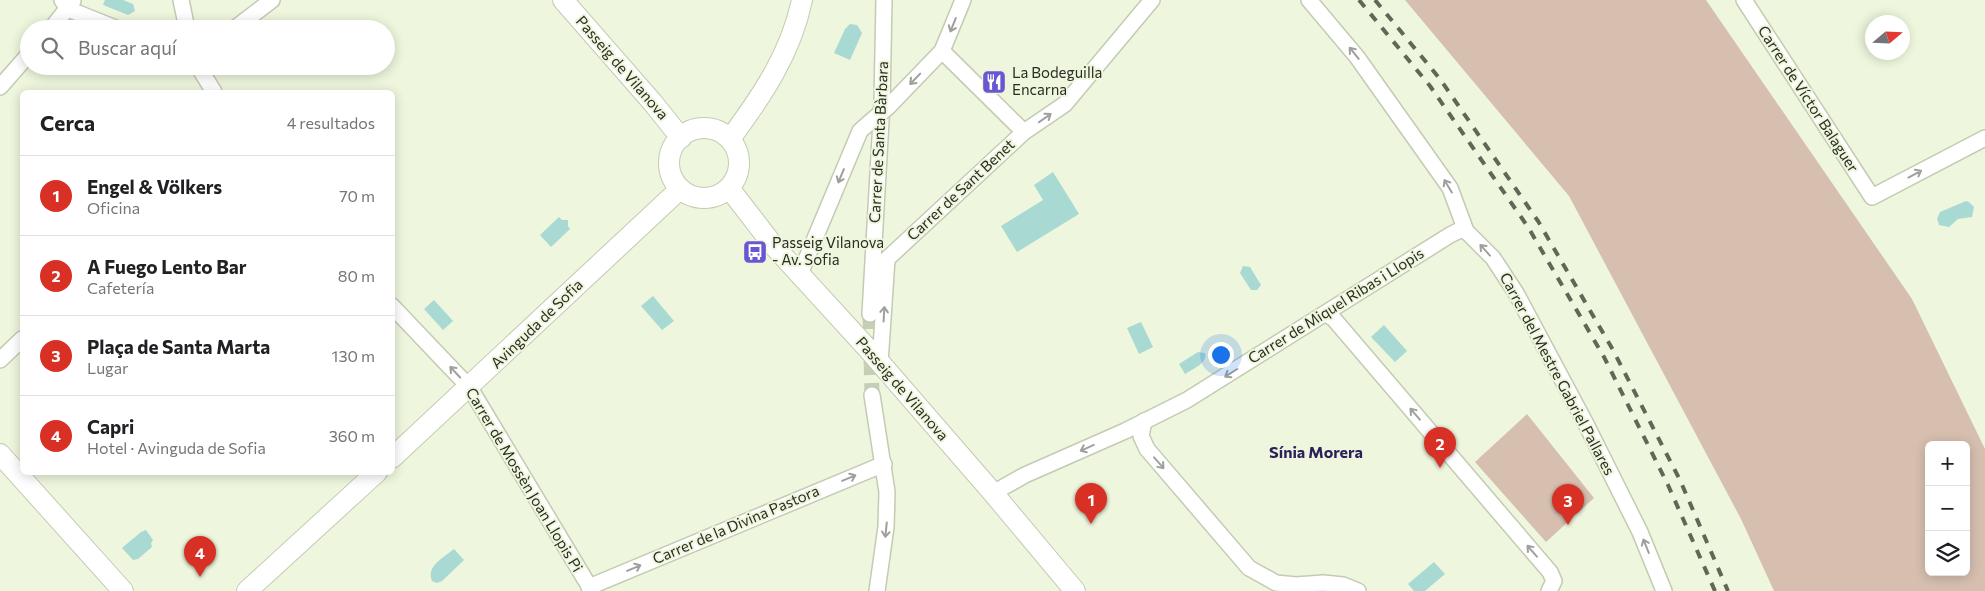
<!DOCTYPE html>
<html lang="es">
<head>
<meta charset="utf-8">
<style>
  :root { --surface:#fff; --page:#f2f2f2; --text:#202124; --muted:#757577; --line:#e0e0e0; --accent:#d93025 }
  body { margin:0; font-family:Commissioner,sans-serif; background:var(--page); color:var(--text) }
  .controls { position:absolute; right:15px; bottom:15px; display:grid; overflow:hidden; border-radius:8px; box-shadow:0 2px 12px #0003 }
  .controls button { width:45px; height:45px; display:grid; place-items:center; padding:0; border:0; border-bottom:1px solid var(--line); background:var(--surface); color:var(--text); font:25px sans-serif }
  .compass { position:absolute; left:1865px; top:15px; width:45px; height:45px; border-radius:50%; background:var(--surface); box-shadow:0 2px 12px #0003; rotate:71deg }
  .you { position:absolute; left:1220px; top:354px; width:18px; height:18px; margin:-12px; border:4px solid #fff; border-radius:50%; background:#1a73e8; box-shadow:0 0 0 8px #1a73e833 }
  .badge { display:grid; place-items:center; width:32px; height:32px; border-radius:50%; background:var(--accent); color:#fff; font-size:16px; font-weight:700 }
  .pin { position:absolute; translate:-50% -41px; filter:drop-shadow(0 1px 2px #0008) }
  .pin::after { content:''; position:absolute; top:26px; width:18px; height:15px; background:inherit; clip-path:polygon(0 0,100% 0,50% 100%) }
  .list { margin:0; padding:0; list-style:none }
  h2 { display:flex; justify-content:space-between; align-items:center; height:65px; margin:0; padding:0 20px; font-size:21px }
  h2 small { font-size:16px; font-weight:400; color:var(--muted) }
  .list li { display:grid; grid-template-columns:32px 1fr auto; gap:15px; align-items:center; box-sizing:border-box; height:80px; padding:0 20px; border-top:1px solid var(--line) }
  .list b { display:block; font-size:19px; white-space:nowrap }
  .list p { margin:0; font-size:16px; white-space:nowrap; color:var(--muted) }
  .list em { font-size:16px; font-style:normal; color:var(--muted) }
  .icon { flex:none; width:28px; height:28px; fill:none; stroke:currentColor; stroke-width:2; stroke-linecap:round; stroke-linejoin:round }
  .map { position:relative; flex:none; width:1985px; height:591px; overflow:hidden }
  .search { position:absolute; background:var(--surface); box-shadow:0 2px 12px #0003; left:20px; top:20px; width:375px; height:55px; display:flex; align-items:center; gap:12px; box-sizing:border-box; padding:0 18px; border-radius:28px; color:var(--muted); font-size:19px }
  .panel { position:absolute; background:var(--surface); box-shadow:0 2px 12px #0003; left:20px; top:90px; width:375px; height:385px; border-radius:8px }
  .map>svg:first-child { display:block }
  .green { fill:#d7bfaf; fill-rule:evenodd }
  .water { fill:#a9d9d3 }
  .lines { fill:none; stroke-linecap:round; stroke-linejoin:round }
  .minor-tunnel { stroke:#c7ceb8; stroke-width:15; stroke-dasharray:15 8; stroke-linecap:butt }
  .minor-casing { stroke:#c3cbb2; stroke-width:18 }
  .tertiary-casing { stroke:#c3cbb2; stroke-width:22 }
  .minor { stroke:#fff; stroke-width:15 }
  .tertiary { stroke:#fff; stroke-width:20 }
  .rail { stroke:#616657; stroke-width:4; stroke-dasharray:9 9; stroke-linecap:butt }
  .minor-bridge-casing { stroke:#c3cbb2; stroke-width:18; stroke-linecap:butt }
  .minor-bridge { stroke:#fff; stroke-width:15 }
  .oneway { stroke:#9fa09c }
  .labels { text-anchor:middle; stroke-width:4; stroke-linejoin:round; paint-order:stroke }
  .street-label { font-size:15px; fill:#2a2d23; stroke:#eef6dd }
  .poi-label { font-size:15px; fill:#2a2d23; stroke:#eef6dd; text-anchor:start }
  .neighbourhood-label { font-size:16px; font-weight:bold; fill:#2a215b; stroke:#eef6dd }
</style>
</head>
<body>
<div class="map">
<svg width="1985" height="591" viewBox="0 0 1985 591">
  <rect width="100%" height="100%" fill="#eef6dd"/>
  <g class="green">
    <path d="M 1405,0 L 1706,0 L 1912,299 L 1985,449 L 1985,591 L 1774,591 L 1741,519 L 1569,196 ZM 1929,445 L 1966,445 L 1966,572 L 1929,572 Z"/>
    <polygon points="1527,414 1594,498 1546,542 1475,462"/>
  </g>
  <g class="water">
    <polygon points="105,0 123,0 133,4 135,11 128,15 103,5"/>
    <polygon points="850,24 857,25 862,33 850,60 834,53 845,29"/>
    <polygon points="1053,172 1079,214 1017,252 1001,226 1043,200 1034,185"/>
    <polygon points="1966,201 1969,202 1974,207 1972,217 1958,219 1949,227 1939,225 1937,219 1940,212"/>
    <polygon points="559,217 562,220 568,220 568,226 570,229 551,247 540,235"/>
    <polygon points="1243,266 1250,267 1261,285 1257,290 1251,290 1240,273"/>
    <polygon points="653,296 674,321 662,330 641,306"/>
    <polygon points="434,300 453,321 443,330 424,309"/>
    <polygon points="1141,322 1153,347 1139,354 1127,328"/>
    <polygon points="1384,325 1407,351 1395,362 1371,337"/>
    <path d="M 1198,352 L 1205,353 C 1208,363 1194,368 1185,374 L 1179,364 Z"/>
    <polygon points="146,530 153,540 151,543 152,547 138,559 133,560 122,548 141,532"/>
    <path d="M 454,549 L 464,560 L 442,581 L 437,583 L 432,581 C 426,566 443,558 454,549 Z"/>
    <polygon points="1434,562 1445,574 1425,591 1414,591 1408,584"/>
  </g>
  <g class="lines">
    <polyline class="minor-tunnel" points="870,314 872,395"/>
    <defs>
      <g id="minor">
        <polyline points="62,0 68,9 118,29"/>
        <polyline points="181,0 187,29"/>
        <polyline points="1309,0 1357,57 1450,188 1466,231 1493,258 1516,293 1586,424 1640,532 1664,591"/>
        <polyline points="1744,0 1872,197 1985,138"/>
        <polyline points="51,29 73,1"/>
        <polyline points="234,29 272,0"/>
        <polyline points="942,51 1024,132"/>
        <polyline points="198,66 214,92"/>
        <polyline points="0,87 29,54"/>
        <polyline points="888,107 942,51 963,0"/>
        <polyline points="800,274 860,131 869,123"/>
        <polyline points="392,306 470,388 592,591"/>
        <polyline points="870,314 882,103 884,0"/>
        <polyline points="1325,314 1333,318 1550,572 1554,581 1549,591"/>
        <polyline points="0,360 22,339"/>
        <polyline points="880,363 887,259 1024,132 1065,104 1152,0"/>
        <polyline points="872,395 887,492 886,527 877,591"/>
        <polyline points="1144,421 1141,436 1147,449 1249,568 1276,583 1296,585 1323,583 1343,585 1358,591"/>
        <polyline points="993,493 1025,475 1125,431 1187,400 1450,235 1460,230 1466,231"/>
        <polyline points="589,587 884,464"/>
      </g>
      <g id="tertiary">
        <polyline points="563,0 653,103 681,138"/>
        <circle cx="704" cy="163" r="35"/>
        <path d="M 730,139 C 762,96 791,53 802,0"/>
        <polyline points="729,188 773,245 869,350 993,493 1075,591"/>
        <polyline points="0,454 123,591"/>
        <polyline points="392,458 680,189"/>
        <polyline points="247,591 377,472"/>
      </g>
    </defs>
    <use href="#minor" class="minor-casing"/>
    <use href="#tertiary" class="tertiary-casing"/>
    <use href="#minor" class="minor"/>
    <use href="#tertiary" class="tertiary"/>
    <g class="rail">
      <polyline points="1359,0 1430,86 1528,227 1604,357 1668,485 1715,591"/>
      <polyline points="1375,0 1440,79 1538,221 1613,350 1680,480 1728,591"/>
    </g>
    <defs>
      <polyline id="minor-bridge" points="869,123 888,107"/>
    </defs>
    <use href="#minor-bridge" class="minor-bridge-casing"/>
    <use href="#minor-bridge" class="minor-bridge"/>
  </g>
  <defs><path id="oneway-shaft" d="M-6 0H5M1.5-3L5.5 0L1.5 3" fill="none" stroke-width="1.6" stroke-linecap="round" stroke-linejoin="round" transform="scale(1.25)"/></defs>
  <g class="oneway">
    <use href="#oneway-shaft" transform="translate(953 25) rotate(112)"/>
    <use href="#oneway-shaft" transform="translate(1354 53) rotate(-129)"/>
    <use href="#oneway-shaft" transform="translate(915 79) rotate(134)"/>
    <use href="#oneway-shaft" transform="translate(1045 118) rotate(-35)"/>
    <use href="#oneway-shaft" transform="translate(1915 174) rotate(-28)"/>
    <use href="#oneway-shaft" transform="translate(841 176) rotate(113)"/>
    <use href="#oneway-shaft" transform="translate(1448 186) rotate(-121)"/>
    <use href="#oneway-shaft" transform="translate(1485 250) rotate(-132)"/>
    <use href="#oneway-shaft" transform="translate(884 314) rotate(-87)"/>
    <use href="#oneway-shaft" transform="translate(455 372) rotate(-133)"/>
    <use href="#oneway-shaft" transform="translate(1231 373) rotate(148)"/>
    <use href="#oneway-shaft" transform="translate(1415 414) rotate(-131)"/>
    <use href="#oneway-shaft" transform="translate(1087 448) rotate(156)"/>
    <use href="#oneway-shaft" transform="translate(1159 463) rotate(49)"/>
    <use href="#oneway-shaft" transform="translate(849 478) rotate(-23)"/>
    <use href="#oneway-shaft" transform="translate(886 530) rotate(96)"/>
    <use href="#oneway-shaft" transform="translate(1646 546) rotate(-112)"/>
    <use href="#oneway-shaft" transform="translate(1532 551) rotate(-131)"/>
    <use href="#oneway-shaft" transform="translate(634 568) rotate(-23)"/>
  </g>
  <defs>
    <symbol id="restaurant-square" viewBox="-11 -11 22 22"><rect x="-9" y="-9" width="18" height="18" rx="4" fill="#6857d0" stroke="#eef6dd"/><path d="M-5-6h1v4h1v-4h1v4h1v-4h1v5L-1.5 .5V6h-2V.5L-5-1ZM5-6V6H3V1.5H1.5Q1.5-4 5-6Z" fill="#fff"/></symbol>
    <symbol id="bus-square" viewBox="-11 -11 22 22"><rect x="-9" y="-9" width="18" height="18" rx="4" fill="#6857d0" stroke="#eef6dd"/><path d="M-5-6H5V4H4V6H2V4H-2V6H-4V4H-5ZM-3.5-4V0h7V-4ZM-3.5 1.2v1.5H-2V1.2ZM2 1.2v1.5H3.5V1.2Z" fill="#fff"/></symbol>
  </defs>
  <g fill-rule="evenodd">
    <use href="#restaurant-square" x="980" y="68" width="28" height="28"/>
    <use href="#bus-square" x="741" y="238" width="28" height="28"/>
  </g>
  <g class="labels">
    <g class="street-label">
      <text transform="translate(622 68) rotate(49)" y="5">Passeig de Vilanova</text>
      <text transform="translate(1808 99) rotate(57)" y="5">Carrer de Víctor Balaguer</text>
      <text transform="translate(879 142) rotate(-87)" y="5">Carrer de Santa Bàrbara</text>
      <text transform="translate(961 190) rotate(-43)" y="5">Carrer de Sant Benet</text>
      <text transform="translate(1336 306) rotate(-32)" y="5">Carrer de Miquel Ribas i Llopis</text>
      <text transform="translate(537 324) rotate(-44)" y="5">Avinguda de Sofia</text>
      <text transform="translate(1557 374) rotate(62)" y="5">Carrer del Mestre Gabriel Pallares</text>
      <text transform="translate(902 389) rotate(49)" y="5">Passeig de Vilanova</text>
      <text transform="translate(524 480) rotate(59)" y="5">Carrer de Mossèn Joan Llopis Pi</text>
      <text transform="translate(736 525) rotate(-23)" y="5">Carrer de la Divina Pastora</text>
    </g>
    <g class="poi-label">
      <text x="1012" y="78">La Bodeguilla<tspan x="1012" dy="17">Encarna</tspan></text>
      <text x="772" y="248">Passeig Vilanova<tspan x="772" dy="17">- Av. Sofia</tspan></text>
    </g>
    <g class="neighbourhood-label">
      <text x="1316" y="458">Sínia Morera</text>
    </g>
  </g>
</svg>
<div class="controls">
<button>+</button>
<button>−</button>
<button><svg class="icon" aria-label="layers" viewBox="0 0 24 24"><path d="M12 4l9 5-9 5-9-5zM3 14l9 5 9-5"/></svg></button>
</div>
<svg class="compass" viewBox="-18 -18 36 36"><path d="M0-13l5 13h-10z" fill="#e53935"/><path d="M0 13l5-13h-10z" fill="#757577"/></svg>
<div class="you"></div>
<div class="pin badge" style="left:1091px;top:524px">1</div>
<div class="pin badge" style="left:1440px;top:468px">2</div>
<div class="pin badge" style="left:1568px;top:525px">3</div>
<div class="pin badge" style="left:200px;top:577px">4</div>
<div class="search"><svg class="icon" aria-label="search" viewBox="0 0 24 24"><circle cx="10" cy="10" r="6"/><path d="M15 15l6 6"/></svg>Buscar aquí</div>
<section class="panel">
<h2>Cerca<small>4 resultados</small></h2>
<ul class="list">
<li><span class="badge">1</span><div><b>Engel &amp; Völkers</b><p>Oficina</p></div><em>70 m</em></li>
<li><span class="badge">2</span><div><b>A Fuego Lento Bar</b><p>Cafetería</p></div><em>80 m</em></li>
<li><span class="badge">3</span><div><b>Plaça de Santa Marta</b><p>Lugar</p></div><em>130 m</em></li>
<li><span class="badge">4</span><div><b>Capri</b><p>Hotel · Avinguda de Sofia</p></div><em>360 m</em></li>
</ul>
</section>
</div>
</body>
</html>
